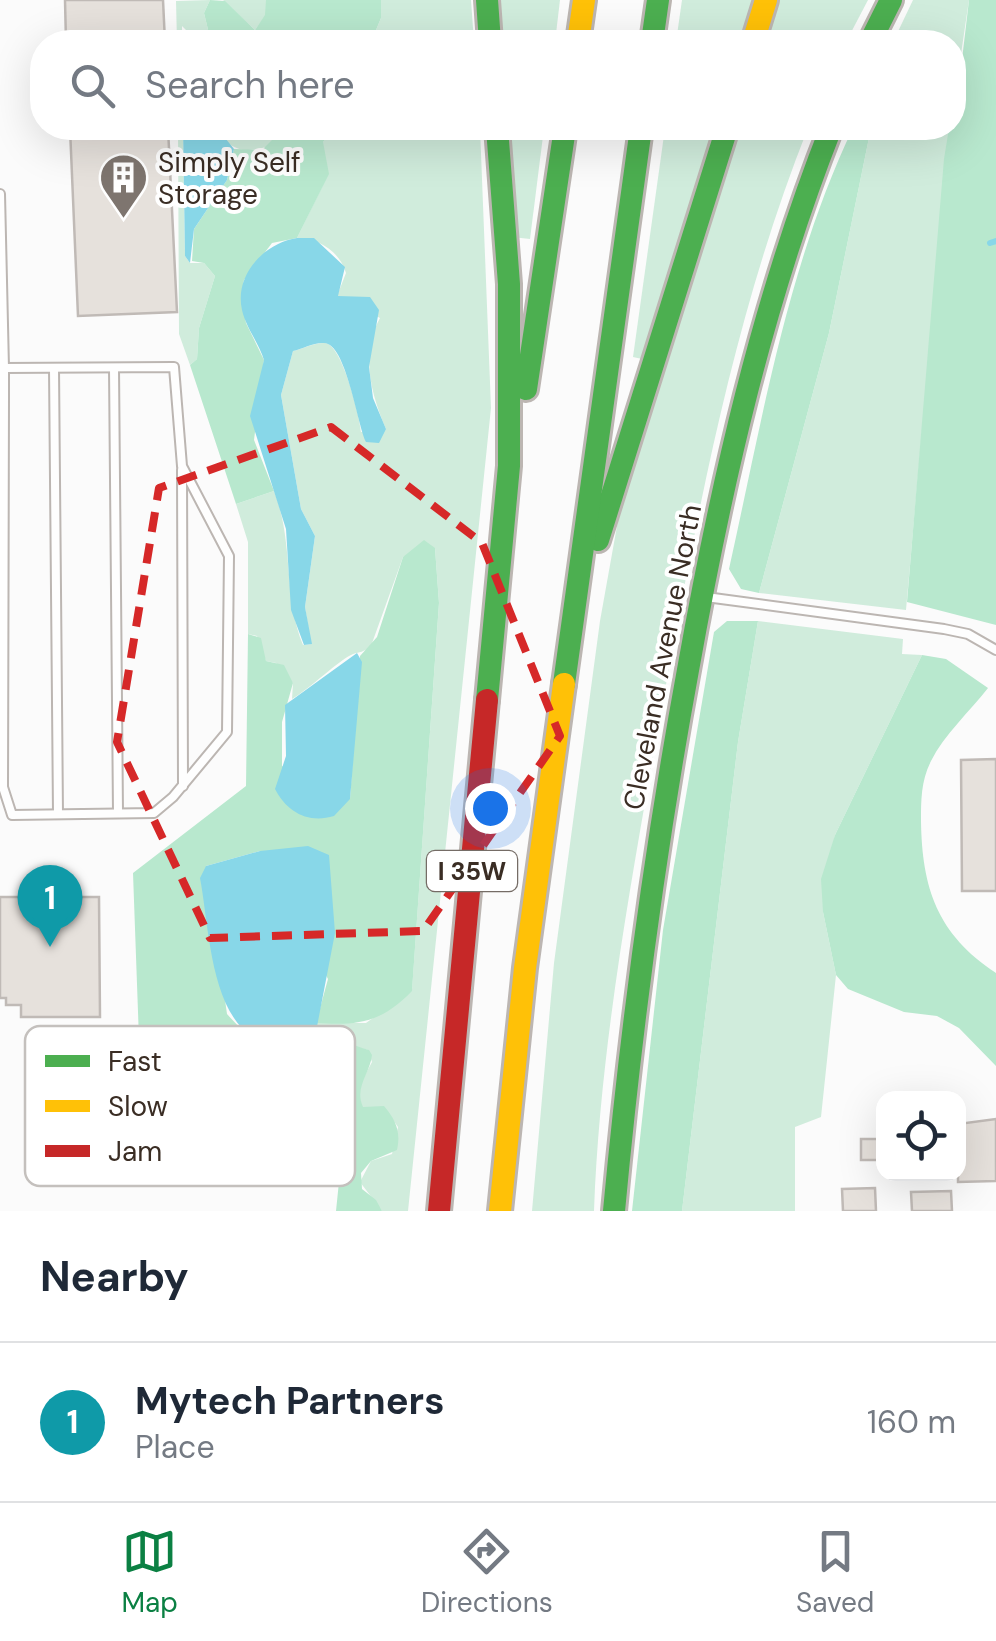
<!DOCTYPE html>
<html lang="en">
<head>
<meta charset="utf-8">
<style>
  :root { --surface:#fff; --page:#f6f6f7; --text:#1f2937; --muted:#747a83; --line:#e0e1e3; --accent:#0b8043 }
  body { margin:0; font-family:"DM Sans",sans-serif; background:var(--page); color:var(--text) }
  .controls { position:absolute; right:30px; bottom:30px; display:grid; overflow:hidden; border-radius:20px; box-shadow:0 10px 40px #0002 }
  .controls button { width:90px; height:90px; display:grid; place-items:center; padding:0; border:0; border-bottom:2px solid var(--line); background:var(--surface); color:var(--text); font:50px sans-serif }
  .you { position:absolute; left:490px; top:808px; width:35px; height:35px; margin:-25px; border:8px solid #fff; border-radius:50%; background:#1a73e8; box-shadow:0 0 0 15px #1a73e833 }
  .badge { display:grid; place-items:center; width:65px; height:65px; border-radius:50%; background:var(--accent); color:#fff; font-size:32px; font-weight:700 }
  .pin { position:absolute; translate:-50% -82px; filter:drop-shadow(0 2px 5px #0008) }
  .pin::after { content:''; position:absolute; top:52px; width:35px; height:30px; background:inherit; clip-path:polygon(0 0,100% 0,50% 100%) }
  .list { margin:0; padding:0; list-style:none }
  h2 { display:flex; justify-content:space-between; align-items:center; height:130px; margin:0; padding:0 40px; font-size:42px }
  h2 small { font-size:32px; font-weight:400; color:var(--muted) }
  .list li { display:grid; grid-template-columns:65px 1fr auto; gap:30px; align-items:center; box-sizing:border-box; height:160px; padding:0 40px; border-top:2px solid var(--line) }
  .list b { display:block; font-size:38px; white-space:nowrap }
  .list p { margin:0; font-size:32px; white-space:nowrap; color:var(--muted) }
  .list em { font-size:32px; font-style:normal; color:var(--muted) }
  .icon { flex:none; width:55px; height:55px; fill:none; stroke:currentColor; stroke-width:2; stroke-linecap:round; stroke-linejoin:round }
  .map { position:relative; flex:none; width:996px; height:1211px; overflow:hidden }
  .search { position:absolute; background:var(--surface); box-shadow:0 10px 40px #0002; left:30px; right:30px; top:30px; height:110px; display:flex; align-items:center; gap:25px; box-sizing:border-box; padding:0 35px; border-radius:40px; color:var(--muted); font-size:38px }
  .sheet { height:290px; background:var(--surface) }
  nav { display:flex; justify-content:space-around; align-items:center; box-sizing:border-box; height:140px; border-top:2px solid var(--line); background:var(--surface); font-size:28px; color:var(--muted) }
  nav a { display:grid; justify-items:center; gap:5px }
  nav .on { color:var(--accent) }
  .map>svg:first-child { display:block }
  .green { fill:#d0ecdc }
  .forest { fill:#b8e8ce }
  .water { fill:#88d7e8 }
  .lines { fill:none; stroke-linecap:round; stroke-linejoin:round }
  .stream { stroke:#88d7e8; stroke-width:6 }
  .building { fill:#e6e1dc; stroke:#c0bab6; stroke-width:2.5 }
  .lane-casing { stroke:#bcb6b2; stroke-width:12 }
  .fast-casing { stroke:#bcb6b2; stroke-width:28 }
  .slow-casing { stroke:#bcb6b2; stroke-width:28 }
  .jam-casing { stroke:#bcb6b2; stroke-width:28 }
  .lane { stroke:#fefefe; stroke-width:8 }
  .fast { stroke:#4caf50; stroke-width:22 }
  .slow { stroke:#ffc107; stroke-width:22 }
  .jam { stroke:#c62828; stroke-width:22 }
  .marked { fill:none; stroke:#d62828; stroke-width:8; stroke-dasharray:20 12; stroke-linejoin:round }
  .labels { text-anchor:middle; stroke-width:8; stroke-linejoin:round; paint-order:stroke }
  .shield { fill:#fff; stroke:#756c66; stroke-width:2.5 }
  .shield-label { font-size:25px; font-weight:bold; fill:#3a2d24 }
  .poi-label { font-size:28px; fill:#3a2d24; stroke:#fff; text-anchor:start }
  .street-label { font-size:28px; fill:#3a2d24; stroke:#fff }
  .key { fill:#fff; stroke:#c4c0bd; stroke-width:2.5 }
  .key-label { font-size:28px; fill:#3a2d24 }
</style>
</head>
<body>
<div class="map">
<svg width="996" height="1211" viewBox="0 0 996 1211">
  <rect width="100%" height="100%" fill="#fbfbfb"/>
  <g class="green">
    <polygon points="210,0 204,13 211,42 198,42 182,26 182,42 177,42 176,1"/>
    <polygon points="223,0 266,0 266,15 255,30"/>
    <polygon points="381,0 471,0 474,42 371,42 381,18"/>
    <polygon points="496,0 560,0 555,42 498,42"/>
    <polygon points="682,0 752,0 739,42 676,42"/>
    <polygon points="773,0 868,0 846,42 760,42"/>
    <polygon points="913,0 969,0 954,101 954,42 893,42"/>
    <polygon points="178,128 183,128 185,256 190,263 204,263 215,276 199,328 197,359 190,365 179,334"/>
    <path d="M 217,128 L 308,128 C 276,143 237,169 217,128 Z"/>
    <path d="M 337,128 L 480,128 L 491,408 L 408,1211 L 382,1211 L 360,1182 L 371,1161 L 392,1154 L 398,1127 L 384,1107 L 362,1107 C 355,1089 364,1077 372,1062 L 368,1050 L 315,1037 L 316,1023 L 366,1023 L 412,990 L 439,603 L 435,548 L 403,557 L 371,646 C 361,654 360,651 351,655 C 342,658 308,690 292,699 L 293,683 L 276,663 L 266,661 L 257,636 L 248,634 L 248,542 L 236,504 L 274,491 C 294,541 283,596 303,645 L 311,644 L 305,607 L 315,536 L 301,509 L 281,395 L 293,351 C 302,349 316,342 325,343 C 342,344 360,417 361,432 L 386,429 C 371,394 360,354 380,318 L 337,296 L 346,273 C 340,252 319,238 297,238 L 323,185 L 323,142 Z"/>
    <polygon points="504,128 544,128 530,239 512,237"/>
    <polygon points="665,128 713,128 642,359 633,357"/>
    <path d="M 734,128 L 808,128 C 732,319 696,520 659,723 C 631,883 600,1047 594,1211 L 532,1211 L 554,963 L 600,621 L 622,498 Z"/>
    <polygon points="871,128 949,128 906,610 759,593 829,333"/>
    <polygon points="758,621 903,639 902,654 922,655 835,835 823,912 836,975 821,1117 795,1127 795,1211 682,1211 738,742"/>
  </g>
  <g class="forest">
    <polygon points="210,0 225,1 255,30 265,15 266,0 381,0 381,18 371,42 211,42 204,13"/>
    <polygon points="969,0 996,0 996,625 907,602 944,159 949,128 954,128"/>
    <polygon points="308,128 337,128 323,142 329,174 297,238 272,243 244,280 241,297 246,323 264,360 254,440 274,491 236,504 190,365 197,359 199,328 215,276 204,263 192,261 194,229 227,180 234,149 262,150 278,134"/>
    <path d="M 853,128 L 871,128 L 829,333 L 759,593 L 741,589 L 729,569 C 762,421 787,266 853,128 Z"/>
    <path d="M 424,540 L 435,548 L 439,603 L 412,991 C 382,1022 359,1026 316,1023 L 328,979 L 260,851 L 206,866 L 227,1014 C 261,1053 270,1038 313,1037 C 330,1036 353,1045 369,1050 L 372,1055 C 370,1074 354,1087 363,1107 L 384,1106 C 396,1120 401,1132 397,1150 L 371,1161 L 361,1173 L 362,1189 L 376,1200 L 382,1211 L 336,1211 L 341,1162 L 304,1120 L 142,1123 L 133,873 L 246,786 L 248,634 L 261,638 L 266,661 L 284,665 L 293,683 L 282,722 L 282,766 L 350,799 L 360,656 L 377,637 L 403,557 Z"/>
    <polygon points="727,621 758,621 738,742 682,1211 632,1211 663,930 714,632"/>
    <path d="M 922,655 L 946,659 L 988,688 C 970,711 944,735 931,761 C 921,781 921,800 921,821 C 922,888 937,934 996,973 L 996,1066 L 959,1028 L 937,1016 L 904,1012 L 848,989 L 836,975 L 823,912 L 821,879 L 835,835 Z"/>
  </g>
  <g class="water">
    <polygon points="183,128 217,128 234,149 227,180 194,229 190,263 185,256"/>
    <path d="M 297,238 L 314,238 L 345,267 L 338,296 L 370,297 L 379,310 L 369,367 L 373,398 L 386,429 L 379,443 L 366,442 C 357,423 346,343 324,343 C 315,342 302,349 293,351 L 281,395 L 301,509 L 315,536 L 305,607 L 312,644 L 304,645 L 291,610 L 286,529 L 250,416 L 264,360 C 259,343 246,328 242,310 C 234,274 265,243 297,238 Z"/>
    <path d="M 357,653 L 362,662 L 350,799 L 334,816 C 308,824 287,812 275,789 L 286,756 L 285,705 Z"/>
    <path d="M 308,846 L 329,855 L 335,933 L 315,1037 C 303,1039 288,1044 276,1044 C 210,1039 210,929 200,878 L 206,866 L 260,851 Z"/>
  </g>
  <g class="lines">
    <polyline class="stream" points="990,243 996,241"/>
  </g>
  <g class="building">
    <polygon points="65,0 163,0 165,42 66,42"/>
    <polygon points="70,128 168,128 177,312 78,316"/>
    <polygon points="996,759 996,891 962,891 961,760"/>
    <polygon points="0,897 99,897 100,1017 21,1017 21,1005 6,1005 6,998 0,998"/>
    <polygon points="996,1119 996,1181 958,1182 958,1124"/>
    <rect x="861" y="1139" width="23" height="21"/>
    <polygon points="875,1188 876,1211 843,1211 842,1189"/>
    <polygon points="951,1191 952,1211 912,1211 911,1192"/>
  </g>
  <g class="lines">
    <defs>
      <g id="lane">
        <polyline points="0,194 4,368 4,397 3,787 12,815 154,813 173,797 227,732 229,556 182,466 174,367 4,368"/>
        <polyline points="54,368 58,814"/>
        <polyline points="114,368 118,813"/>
        <polyline points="182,470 183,786"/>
        <polyline points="706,597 944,629 968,634 996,650"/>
      </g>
      <g id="fast">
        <polyline points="487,0 490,42"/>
        <polyline points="652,42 658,0"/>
        <polyline points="870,42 891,0"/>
        <polyline points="526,389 565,128"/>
        <polyline points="598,540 727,128"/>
        <polyline points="564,684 641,128"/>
        <polyline points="487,700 509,466 509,284 497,128"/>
        <path d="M 614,1211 C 631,1029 655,849 688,670 C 721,485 762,303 831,128"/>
      </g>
      <g id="slow">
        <polyline points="578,42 584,0"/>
        <polyline points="753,42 766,0"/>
        <polyline points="500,1211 525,968 564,684"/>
      </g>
      <polyline id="jam" points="439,1211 487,700"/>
    </defs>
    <use href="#lane" class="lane-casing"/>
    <use href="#fast" class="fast-casing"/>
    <use href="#slow" class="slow-casing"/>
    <use href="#jam" class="jam-casing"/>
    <use href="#lane" class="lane"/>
    <use href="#fast" class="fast"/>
    <use href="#slow" class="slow"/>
    <use href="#jam" class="jam"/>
  </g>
  <path class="marked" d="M 331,427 L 482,543 L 560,736 L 423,931 L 210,938 L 117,742 L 159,488 Z"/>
  <defs>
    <symbol id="building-pin" viewBox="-11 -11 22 30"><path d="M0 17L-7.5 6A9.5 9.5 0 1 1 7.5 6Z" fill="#7e756f" stroke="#fff"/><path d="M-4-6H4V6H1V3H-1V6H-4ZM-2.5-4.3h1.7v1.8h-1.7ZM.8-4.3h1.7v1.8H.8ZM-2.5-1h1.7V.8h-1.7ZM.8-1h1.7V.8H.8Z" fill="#fff"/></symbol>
  </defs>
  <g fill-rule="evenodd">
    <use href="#building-pin" x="96" y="150" width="55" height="75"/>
  </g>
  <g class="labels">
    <rect class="shield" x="427" y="851" width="90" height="40" rx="8"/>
    <g class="shield-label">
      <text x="472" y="880">I 35W</text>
    </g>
    <g class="poi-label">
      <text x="158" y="172">Simply Self<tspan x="158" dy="32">Storage</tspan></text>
    </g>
    <g class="street-label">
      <text transform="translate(662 657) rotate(-79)" y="10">Cleveland Avenue North</text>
    </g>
  </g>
  <rect x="25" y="1026" width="330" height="160" rx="15" class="key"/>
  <rect x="45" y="1055" width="45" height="12" fill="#4caf50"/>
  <rect x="45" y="1100" width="45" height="12" fill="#ffc107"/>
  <rect x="45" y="1145" width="45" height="12" fill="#c62828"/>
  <g class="key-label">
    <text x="108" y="1071">Fast</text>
    <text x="108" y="1116">Slow</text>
    <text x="108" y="1161">Jam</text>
  </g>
</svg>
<div class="controls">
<button><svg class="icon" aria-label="locate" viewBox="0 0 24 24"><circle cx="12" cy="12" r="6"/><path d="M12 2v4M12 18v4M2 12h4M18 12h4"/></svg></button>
</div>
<div class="you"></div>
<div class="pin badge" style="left:50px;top:947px;background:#0f9aa8">1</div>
<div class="search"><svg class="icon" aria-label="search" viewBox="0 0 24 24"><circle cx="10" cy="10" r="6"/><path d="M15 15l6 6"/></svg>Search here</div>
</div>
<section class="sheet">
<h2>Nearby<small></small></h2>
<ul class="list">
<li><span class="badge" style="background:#0f9aa8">1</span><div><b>Mytech Partners</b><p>Place</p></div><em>160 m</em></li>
</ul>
</section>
<nav>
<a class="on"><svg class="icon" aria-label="map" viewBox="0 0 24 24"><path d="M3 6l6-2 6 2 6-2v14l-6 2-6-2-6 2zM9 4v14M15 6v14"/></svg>Map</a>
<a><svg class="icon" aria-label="directions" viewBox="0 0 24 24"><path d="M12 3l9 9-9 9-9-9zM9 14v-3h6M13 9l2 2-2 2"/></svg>Directions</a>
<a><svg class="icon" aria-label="saved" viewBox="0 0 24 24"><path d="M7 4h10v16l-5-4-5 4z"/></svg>Saved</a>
</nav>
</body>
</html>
